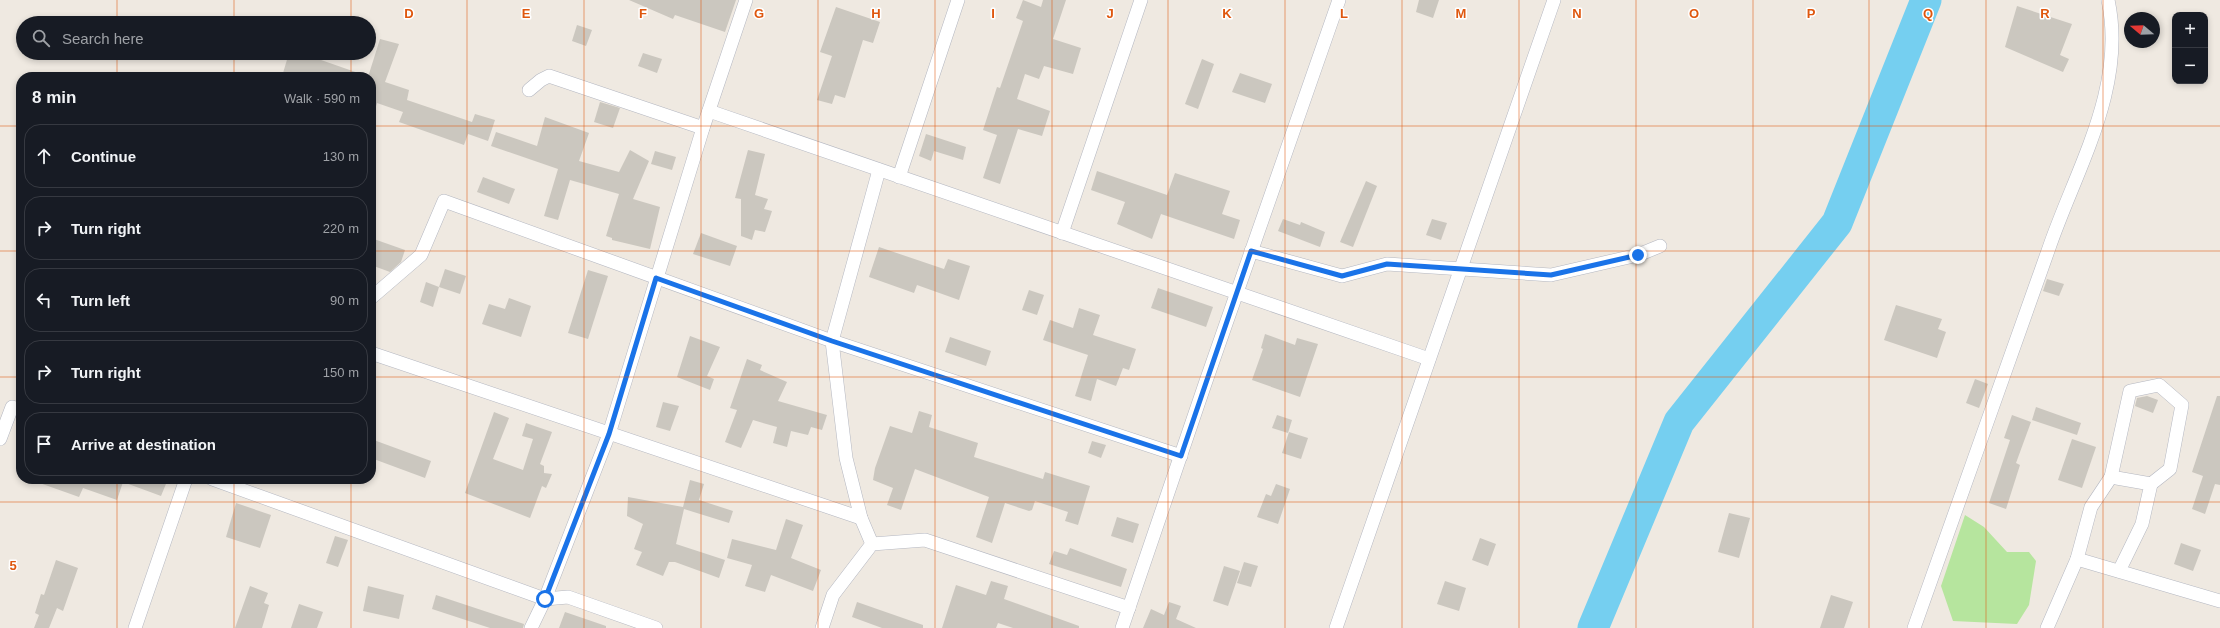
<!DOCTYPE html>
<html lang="en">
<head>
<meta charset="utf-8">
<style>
  :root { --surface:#171b24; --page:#20242c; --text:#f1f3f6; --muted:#9ea1a6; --line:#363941 }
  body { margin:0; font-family:Arial,sans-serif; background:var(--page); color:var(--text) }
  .controls { position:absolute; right:12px; top:12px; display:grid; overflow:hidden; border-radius:8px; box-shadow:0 2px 6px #0003 }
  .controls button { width:36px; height:36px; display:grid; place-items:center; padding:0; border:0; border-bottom:1px solid var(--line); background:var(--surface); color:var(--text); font:20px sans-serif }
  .compass { position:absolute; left:2124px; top:12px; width:36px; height:36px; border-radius:50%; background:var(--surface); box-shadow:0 2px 6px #0003; rotate:289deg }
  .stop { position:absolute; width:12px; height:12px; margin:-9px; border:3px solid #1a73e8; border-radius:50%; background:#fff }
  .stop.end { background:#1a73e8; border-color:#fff; box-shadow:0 1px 4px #0008 }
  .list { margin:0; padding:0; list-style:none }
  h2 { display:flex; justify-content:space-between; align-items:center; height:52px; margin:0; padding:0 16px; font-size:17px }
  h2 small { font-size:13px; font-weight:400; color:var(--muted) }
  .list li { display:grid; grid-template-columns:26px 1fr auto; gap:12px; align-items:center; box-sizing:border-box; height:64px; margin:0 8px 8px; padding:0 8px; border:1px solid var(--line); border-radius:16px }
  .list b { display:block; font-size:15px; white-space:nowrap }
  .list em { font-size:13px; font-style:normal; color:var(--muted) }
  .icon { flex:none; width:22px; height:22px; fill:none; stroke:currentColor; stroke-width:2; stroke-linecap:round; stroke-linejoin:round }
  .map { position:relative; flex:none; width:2220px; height:628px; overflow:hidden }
  .search { position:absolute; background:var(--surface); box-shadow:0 2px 6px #0003; left:16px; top:16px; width:360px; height:44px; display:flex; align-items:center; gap:10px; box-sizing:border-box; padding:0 14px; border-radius:22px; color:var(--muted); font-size:15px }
  .panel { position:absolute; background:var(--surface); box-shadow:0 2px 6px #0003; left:16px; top:72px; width:360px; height:412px; border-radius:16px }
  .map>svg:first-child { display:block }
  .green { fill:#b6e59e }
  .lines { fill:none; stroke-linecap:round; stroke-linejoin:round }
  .river { stroke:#75cff0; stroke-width:31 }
  .building { fill:#cbc7bf }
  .street-casing { stroke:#b4b7c1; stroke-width:14 }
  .street { stroke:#fff; stroke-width:13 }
  .route { stroke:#1a73e8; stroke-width:5 }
  .grid { fill:none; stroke:#df570e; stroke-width:1; stroke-opacity:0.55 }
  .grid-label { font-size:13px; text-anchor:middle; font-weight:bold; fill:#df570e; stroke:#fff; stroke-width:3; stroke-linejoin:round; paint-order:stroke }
</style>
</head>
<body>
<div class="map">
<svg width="2220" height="628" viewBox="0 0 2220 628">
  <rect width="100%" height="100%" fill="#efe9e1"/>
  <polygon class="green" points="1965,515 1984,527 2007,552 2029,552 2036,561 2029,605 2017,624 1953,621 1941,586"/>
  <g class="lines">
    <polyline class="river" points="1593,628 1679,422 1837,223 1926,0"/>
  </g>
  <g class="building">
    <polygon points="629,0 736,0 725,32 675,15 673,19"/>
    <polygon points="1023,0 1041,7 1043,0 1066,0 1053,39 1081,48 1073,74 1044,66 1039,79 1025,74 1017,99 1050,111 1042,136 1018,129 1000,184 983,178 997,135 983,130 997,87 1000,88 1023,21 1016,18"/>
    <polygon points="1419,0 1439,0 1433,18 1416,12"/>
    <polygon points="2017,6 2072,24 2060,55 2069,59 2063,72 2005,47"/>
    <polygon points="836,7 880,22 873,43 863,40 845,98 835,95 832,104 817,100 832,56 820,52"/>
    <polygon points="577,25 592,30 586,46 572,41"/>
    <polygon points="380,39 399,44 385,82 409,90 407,100 472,122 475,114 495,120 488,141 468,134 464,145 399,122 403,112 377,103 373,116 371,116 371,77 368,77"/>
    <polygon points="289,53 301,53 364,75 363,77 297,77 283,73"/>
    <polygon points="643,53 662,59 657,73 638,66"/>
    <polygon points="1202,59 1214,64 1198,109 1185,104"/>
    <polygon points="1240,73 1272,84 1265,103 1232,92"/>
    <polygon points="600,102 620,108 613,128 594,122"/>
    <polygon points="545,117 589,133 579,161 619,172 630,150 649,161 633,199 660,207 650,249 612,240 612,238 606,236 619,194 570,180 558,220 544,216 558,169 491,146 496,132 537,146"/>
    <polygon points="926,134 966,147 963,160 934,151 931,161 919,156"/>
    <polygon points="748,150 765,154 755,195 768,199 764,209 772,211 765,232 755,230 752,240 741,236 741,199 735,198"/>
    <polygon points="655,151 676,157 672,170 651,164"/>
    <polygon points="1097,171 1167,195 1175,173 1230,191 1222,214 1240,220 1234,239 1161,214 1152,239 1117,224 1125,202 1091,190"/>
    <polygon points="483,177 515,189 509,204 477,192"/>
    <polygon points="1366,181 1377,186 1353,247 1340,242"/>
    <polygon points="1283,219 1300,225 1301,222 1325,232 1320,247 1278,231"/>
    <polygon points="1432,219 1447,223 1441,240 1426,235"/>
    <polygon points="701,233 737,246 730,266 693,254"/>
    <polygon points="371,238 405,250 401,262 390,272 371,265"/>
    <polygon points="879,247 944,269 948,259 970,266 959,300 917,285 914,293 869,277"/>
    <polygon points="445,269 466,276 460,294 439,287"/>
    <polygon points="588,270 608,276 588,339 568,333"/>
    <polygon points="2047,279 2064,284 2059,296 2043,291"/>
    <polygon points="426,282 439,287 433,307 420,302"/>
    <polygon points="1158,288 1213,307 1206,327 1151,308"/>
    <polygon points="1029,290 1044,295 1037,315 1022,310"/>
    <polygon points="509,298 531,306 521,337 482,324 489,304 505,309"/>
    <polygon points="1896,305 1942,319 1938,329 1946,332 1937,358 1884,340"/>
    <polygon points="1079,308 1100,315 1093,335 1136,349 1129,370 1123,368 1116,386 1097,379 1091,401 1075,396 1088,355 1043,340 1050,320 1073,328"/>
    <polygon points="1265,334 1295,345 1297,338 1318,344 1300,397 1252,380 1263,349 1261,348"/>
    <polygon points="690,336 720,347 707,376 714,379 710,390 677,377"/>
    <polygon points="950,337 991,351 986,366 945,352"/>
    <polygon points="747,359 762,365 760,370 787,382 778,401 827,415 822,430 811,427 808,435 791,431 787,447 773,443 777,427 753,420 741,448 725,442 737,410 730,408"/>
    <polygon points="1975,379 1988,384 1979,408 1966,403"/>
    <polygon points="2147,396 2158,400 2153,413 2135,406 2137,398"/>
    <polygon points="2217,396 2220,396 2220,485 2215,484 2205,514 2192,509 2203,476 2192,472"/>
    <polygon points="663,402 679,406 670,431 656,427"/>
    <polygon points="2036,407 2081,423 2077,435 2032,420"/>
    <polygon points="919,411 932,415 929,427 978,443 974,457 1043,479 1045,472 1090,486 1078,525 1065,521 1068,512 1035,501 1032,510 1029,511 1005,503 992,543 976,537 989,497 915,469 901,510 887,505 893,488 873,480 875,468 890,426 912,433"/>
    <polygon points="494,412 509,418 493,459 523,470 533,439 522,436 526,423 552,432 540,464 544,466 544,473 552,474 546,488 542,486 530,518 465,493"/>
    <polygon points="1277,415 1292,420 1288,433 1272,428"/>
    <polygon points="2012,415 2031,422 2016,463 2020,465 2006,509 1989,503 2010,440 2004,438"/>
    <polygon points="1289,432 1308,438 1301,459 1282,453"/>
    <polygon points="371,439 431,461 425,478 371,458"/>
    <polygon points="2072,439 2096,447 2082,488 2058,480"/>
    <polygon points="1092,441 1106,445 1101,458 1088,453"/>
    <polygon points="34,479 168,479 161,496 123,482 117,500 83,488 79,497 34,481"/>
    <polygon points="690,480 704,484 699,500 733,511 729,523 684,509 676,544 725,560 719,578 675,562 669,562 663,576 636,565 642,552 634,549 643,524 627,516 628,497 683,507"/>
    <polygon points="1276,484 1290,489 1278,524 1257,517 1266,494 1271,496"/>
    <polygon points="236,503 271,515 260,548 226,537"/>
    <polygon points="1729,513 1750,518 1739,558 1718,552"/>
    <polygon points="1117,517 1139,524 1133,543 1111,536"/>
    <polygon points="786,519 803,525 791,558 821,570 813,591 771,575 765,592 745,586 752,565 727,558 732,539 776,550"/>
    <polygon points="335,536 348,540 338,567 326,563"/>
    <polygon points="1480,538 1496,544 1488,566 1472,560"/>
    <polygon points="2181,543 2201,550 2193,571 2174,564"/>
    <polygon points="1070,548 1127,569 1121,587 1049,564 1054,551 1067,555"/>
    <polygon points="56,560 78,568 63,611 57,608 49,628 34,628 39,615 35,613 41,594 44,595"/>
    <polygon points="1244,562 1258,566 1251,587 1237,583"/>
    <polygon points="1224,566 1240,571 1228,606 1213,601"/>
    <polygon points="991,581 1008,586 1004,599 1079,626 1079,628 1013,628 998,623 996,628 942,628 956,585 986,595"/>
    <polygon points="1445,581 1466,588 1459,611 1437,604"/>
    <polygon points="250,586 268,593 264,603 269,605 262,628 235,628"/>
    <polygon points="368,586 404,595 399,619 363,611"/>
    <polygon points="436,595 524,624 523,628 490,628 432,609"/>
    <polygon points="1831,595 1853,602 1844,628 1820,628"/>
    <polygon points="857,602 923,625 923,628 882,628 852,617"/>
    <polygon points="1169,602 1181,606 1176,619 1196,628 1143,628 1151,609 1164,615"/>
    <polygon points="299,604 323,612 317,628 291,628"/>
    <polygon points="565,612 606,626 606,628 559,628"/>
  </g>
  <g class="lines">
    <defs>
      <g id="street">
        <polyline points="529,90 541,80 549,76 703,128"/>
        <polyline points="709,111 1429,359"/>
        <polyline points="899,177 958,0"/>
        <polyline points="1062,233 1141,0"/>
        <polyline points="1251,251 1342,276 1387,264 1551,275 1638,255 1660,246"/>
        <polyline points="371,298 421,255 444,201 832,341 1181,456"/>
        <polyline points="371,353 861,518"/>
        <polyline points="0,439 12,407 21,410"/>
        <polyline points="2111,477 2130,391 2159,385 2182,405 2170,469 2151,484"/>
        <polyline points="212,479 545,599 568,597 656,628"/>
        <polyline points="872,544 861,518 846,458 832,341 879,170"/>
        <polyline points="2077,559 2220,601"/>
        <polyline points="135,628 186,479"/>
        <polyline points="531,628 545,599 609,434 703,128 746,0"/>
        <polyline points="822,628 833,595 872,544 925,540 1129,608"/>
        <polyline points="1122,628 1205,384 1339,0"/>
        <polyline points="1336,628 1554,0"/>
        <path d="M 1914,628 C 1958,501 2005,375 2049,248 C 2076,169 2127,87 2108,0"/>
        <polyline points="2047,628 2077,559 2091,507 2111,477 2151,484 2142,524 2119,571"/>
      </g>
    </defs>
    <use href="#street" class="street-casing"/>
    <use href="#street" class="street"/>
  </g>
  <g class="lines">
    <polyline class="route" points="545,599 609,434 656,278 832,341 1181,456 1251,251 1342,276 1387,264 1551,275 1638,255"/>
  </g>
  <path class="grid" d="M 117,0 L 117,23M 234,0 L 234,23M 351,0 L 351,23M 467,0 L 467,628M 584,0 L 584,628M 701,0 L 701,628M 818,0 L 818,628M 935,0 L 935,628M 1052,0 L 1052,628M 1168,0 L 1168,628M 1285,0 L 1285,628M 1402,0 L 1402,628M 1519,0 L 1519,628M 1636,0 L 1636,628M 1753,0 L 1753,628M 1869,0 L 1869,628M 1986,0 L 1986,628M 2103,0 L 2103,628M 117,53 L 117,77M 234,53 L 234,77M 351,53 L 351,77M 0,126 L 21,126M 371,126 L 2220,126M 0,251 L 21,251M 371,251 L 2220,251M 0,377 L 21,377M 371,377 L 2220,377M 117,479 L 117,628M 234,479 L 234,628M 351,479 L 351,628M 0,502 L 2220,502"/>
  <g class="grid-label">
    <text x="409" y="18">D</text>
    <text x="526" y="18">E</text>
    <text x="643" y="18">F</text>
    <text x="759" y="18">G</text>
    <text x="876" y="18">H</text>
    <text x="993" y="18">I</text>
    <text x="1110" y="18">J</text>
    <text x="1227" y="18">K</text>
    <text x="1344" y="18">L</text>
    <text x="1461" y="18">M</text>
    <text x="1577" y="18">N</text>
    <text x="1694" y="18">O</text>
    <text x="1811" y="18">P</text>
    <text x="1928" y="18">Q</text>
    <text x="2045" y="18">R</text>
    <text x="13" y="570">5</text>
  </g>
</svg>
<div class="controls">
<button>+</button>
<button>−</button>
</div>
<svg class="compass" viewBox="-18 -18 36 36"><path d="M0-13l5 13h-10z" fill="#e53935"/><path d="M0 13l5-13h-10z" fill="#9ea1a6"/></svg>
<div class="stop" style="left:545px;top:599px"></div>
<div class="stop end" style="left:1638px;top:255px"></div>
<div class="search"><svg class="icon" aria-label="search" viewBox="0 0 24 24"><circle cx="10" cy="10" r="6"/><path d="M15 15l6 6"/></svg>Search here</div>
<section class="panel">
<h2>8 min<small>Walk · 590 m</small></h2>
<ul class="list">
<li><svg class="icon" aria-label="ahead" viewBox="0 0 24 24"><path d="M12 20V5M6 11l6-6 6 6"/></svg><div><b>Continue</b></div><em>130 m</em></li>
<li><svg class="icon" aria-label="right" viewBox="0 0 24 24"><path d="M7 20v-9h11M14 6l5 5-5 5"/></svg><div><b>Turn right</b></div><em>220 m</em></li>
<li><svg class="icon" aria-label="left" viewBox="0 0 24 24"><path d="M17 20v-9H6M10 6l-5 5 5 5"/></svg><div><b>Turn left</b></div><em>90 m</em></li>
<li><svg class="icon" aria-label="right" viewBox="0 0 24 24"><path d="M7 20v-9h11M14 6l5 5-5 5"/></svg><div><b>Turn right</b></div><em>150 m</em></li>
<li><svg class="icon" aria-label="arrive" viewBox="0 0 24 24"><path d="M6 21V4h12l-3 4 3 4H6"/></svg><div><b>Arrive at destination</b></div></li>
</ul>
</section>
</div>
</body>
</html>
